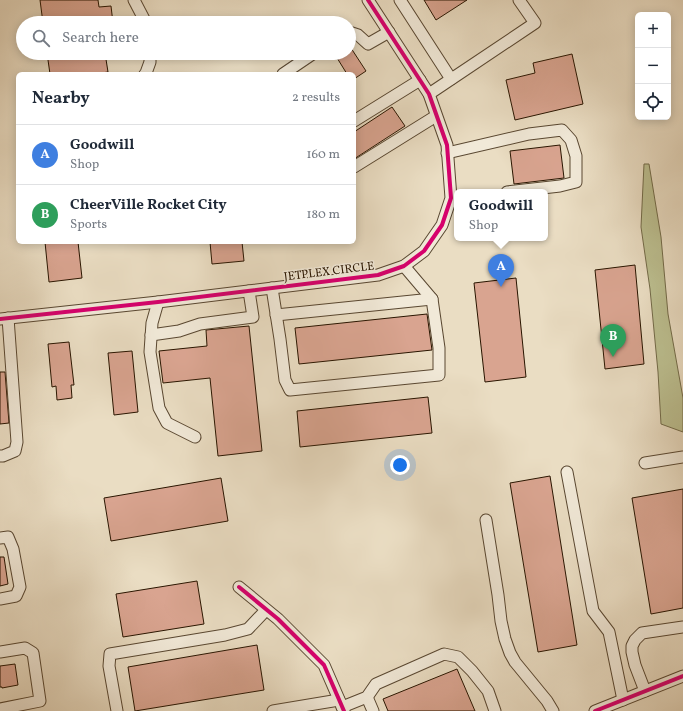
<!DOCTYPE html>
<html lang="en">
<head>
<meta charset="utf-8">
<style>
  :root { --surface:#fff; --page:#f2f2f3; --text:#1f2937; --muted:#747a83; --line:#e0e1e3; --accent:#8f2418 }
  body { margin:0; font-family:Vollkorn,serif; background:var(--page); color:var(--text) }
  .controls { position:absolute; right:12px; top:12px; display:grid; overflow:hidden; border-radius:6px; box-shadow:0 2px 10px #0003 }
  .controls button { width:36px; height:36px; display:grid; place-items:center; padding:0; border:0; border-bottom:1px solid var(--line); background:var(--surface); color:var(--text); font:20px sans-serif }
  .you { position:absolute; left:400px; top:465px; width:14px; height:14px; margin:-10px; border:3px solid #fff; border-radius:50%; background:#1a73e8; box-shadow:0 0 0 6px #1a73e833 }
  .badge { display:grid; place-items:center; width:26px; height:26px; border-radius:50%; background:var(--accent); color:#fff; font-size:13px; font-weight:700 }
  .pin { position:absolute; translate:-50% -33px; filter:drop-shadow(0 1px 2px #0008) }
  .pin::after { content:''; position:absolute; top:21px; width:14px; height:12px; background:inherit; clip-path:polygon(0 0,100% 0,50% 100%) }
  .popup { position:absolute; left:454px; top:189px; width:94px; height:52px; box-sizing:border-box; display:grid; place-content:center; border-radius:6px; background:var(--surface); filter:drop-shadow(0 1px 3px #0005); font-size:13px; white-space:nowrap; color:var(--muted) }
  .popup b { font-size:15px; color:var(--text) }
  .popup::after { content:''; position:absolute; left:50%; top:100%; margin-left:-8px; border:8px solid transparent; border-top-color:var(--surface) }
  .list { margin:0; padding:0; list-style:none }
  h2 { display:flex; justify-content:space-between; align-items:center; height:52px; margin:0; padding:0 16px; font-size:17px }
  h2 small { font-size:13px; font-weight:400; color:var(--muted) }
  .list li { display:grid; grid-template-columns:26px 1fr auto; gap:12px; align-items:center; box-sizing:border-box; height:60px; padding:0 16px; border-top:1px solid var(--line) }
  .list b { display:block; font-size:15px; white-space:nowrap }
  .list p { margin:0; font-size:13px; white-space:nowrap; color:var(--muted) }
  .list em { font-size:13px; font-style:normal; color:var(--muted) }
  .icon { flex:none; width:22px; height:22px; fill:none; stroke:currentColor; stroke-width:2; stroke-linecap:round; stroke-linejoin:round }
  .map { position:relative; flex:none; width:683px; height:711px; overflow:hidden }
  .search { position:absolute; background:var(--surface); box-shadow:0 2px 10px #0003; left:16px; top:16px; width:340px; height:44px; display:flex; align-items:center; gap:10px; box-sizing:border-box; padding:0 14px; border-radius:22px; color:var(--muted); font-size:15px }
  .panel { position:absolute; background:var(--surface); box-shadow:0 2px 10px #0003; left:16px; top:72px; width:340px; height:172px; border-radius:6px }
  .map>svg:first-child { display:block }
  .green { fill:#bcbf90; stroke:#726a48 }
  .building { fill:#d9a490; stroke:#291500 }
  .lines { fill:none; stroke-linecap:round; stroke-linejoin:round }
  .minor-casing { stroke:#594731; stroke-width:13 }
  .minor { stroke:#f1e9d8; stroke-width:11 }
  .cycleway-casing { stroke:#f1e9d8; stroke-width:6 }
  .cycleway { stroke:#d6006c; stroke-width:4 }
  .labels { text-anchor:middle; stroke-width:3; stroke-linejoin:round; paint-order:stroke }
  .street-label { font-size:12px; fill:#291500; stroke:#f1e9d8 }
</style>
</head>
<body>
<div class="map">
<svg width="683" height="711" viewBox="0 0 683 711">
  <rect width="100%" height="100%" fill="#eaddc3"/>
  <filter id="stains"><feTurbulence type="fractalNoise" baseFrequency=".005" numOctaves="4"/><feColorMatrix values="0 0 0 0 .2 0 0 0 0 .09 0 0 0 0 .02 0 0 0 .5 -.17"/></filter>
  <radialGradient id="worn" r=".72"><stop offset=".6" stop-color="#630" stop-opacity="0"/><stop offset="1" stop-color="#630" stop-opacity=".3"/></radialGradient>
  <polygon class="green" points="644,164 649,164 661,237 668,314 683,398 683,432 661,424 658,372 650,289 641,227"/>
  <g class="building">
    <polygon points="40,0 98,0 99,7 111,6 113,23 43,23"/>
    <polygon points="424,0 467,0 436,20"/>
    <polygon points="349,45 366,71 354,79 354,74 347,74 334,53 349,53"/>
    <polygon points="47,53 105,53 108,72 95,74 50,74"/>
    <polygon points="572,54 583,104 515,120 506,80 535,73 533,63"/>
    <polygon points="392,107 405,126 354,159 354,132"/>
    <polygon points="560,145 564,178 514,184 510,151"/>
    <polygon points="45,242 78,242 82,278 49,282"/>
    <polygon points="210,242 242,242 244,261 212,264"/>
    <polygon points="635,265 644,364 605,369 595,270"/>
    <polygon points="516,278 526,377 485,382 474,283"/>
    <polygon points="427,314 432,350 299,364 295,328"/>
    <polygon points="249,326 262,451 218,456 210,378 163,383 159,351 207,346 206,330"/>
    <polygon points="69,342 74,385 71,385 72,398 57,400 56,386 52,387 48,344"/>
    <polygon points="132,351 138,412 114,415 108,353"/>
    <polygon points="0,372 5,372 9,423 0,424"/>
    <polygon points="428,397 432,433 300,447 297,411"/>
    <polygon points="550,476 577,645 538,652 510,483"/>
    <polygon points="221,478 228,521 111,541 104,498"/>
    <polygon points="683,489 683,608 651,614 632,498"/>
    <polygon points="0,557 4,557 8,584 0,586"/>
    <polygon points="197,581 204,624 123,637 116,594"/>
    <polygon points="257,645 264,690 135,711 128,667"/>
    <polygon points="15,664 18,685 2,688 2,687 0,687 0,666"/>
    <polygon points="457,669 475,711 388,711 383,699"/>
  </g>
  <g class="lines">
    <defs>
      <g id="minor">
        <polyline points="134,0 146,23"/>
        <polyline points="400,0 451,79"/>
        <polyline points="349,32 358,35 368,44 389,32"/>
        <polyline points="145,74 146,73 150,62 150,53"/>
        <polyline points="283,74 314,53"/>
        <polyline points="429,94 535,23 519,0"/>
        <polyline points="354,121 420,80"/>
        <polyline points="447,153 529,134 562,130 571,140 576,156 576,182 560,186 507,192"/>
        <polyline points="354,167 436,116"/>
        <polyline points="272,288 280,339 285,380 290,390 439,375 439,348 432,299 404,266"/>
        <polyline points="158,302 152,323 150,352 159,408 167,423 195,437"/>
        <polyline points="276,315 432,299"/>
        <polyline points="0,319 158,302 378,275 404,266 424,251 442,225 451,198 447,145 429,94 368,0"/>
        <polyline points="151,335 179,331 200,324 253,317 249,291"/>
        <polyline points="0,456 3,456 15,451 17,442 8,318"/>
        <polyline points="645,463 683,457"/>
        <polyline points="567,472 593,611 609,632 623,700"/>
        <polyline points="486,520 498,595 501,621 505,639 510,653 515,662 547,701 553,711"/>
        <polyline points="0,538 8,537 13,549 20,587 16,596 0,599"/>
        <polyline points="239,587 278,619 324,665 344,711"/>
        <polyline points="0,652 25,648 33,653 40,701 0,709"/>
        <polyline points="645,691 635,665 632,652 632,646 635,640 642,633 683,627"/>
        <polyline points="367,697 373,711"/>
        <polyline points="342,707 367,697 376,684 444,654 458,657 472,671 488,691 495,711"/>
        <polyline points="117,711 109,666 110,654 225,635 248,629 266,610"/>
        <polyline points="273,711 339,700"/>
        <polyline points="595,711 683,676"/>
      </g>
    </defs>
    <use href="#minor" class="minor-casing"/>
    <use href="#minor" class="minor"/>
    <defs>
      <g id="cycleway">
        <polyline points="0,319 158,302 378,275 404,266 424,251 442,225 451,198 447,145 429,94 368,0"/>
        <polyline points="239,587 278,619 324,665 344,711"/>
        <polyline points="595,711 683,676"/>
      </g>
    </defs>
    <use href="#cycleway" class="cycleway-casing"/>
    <use href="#cycleway" class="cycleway"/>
  </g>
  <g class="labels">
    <g class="street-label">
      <text transform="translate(329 271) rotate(-7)" y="4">JETPLEX CIRCLE</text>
    </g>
  </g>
  <rect width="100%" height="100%" filter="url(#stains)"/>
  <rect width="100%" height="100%" fill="url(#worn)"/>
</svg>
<div class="controls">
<button>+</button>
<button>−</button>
<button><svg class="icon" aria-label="locate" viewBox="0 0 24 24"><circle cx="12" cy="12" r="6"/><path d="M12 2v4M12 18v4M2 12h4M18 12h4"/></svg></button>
</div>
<div class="you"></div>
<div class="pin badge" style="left:501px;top:287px;background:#3f7fe0">A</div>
<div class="popup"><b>Goodwill</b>Shop</div>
<div class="pin badge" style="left:613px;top:357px;background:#2e9e5b">B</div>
<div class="search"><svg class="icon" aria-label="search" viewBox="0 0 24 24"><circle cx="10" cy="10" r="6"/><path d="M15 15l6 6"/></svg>Search here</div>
<section class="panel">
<h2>Nearby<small>2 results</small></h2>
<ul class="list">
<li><span class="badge" style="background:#3f7fe0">A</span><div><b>Goodwill</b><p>Shop</p></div><em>160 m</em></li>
<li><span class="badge" style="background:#2e9e5b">B</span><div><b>CheerVille Rocket City</b><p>Sports</p></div><em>180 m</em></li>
</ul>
</section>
</div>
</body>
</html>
